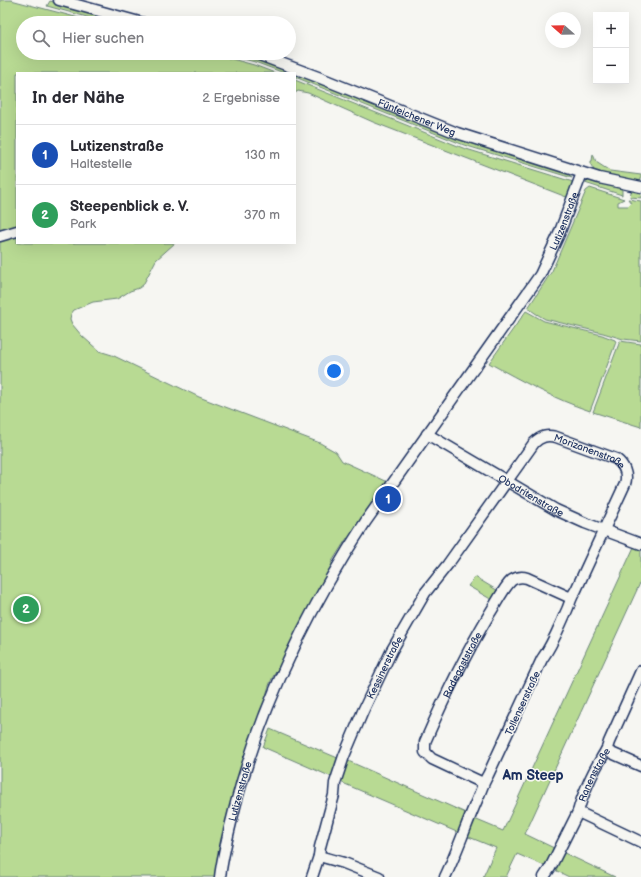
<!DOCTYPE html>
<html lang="de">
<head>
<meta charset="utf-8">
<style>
  :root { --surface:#fff; --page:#f2f2f3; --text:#2b2b33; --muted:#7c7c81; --line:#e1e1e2; --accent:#1a73e8 }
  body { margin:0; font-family:"Balsamiq Sans",sans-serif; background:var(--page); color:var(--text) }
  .controls { position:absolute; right:12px; top:12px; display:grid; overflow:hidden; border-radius:0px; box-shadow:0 4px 16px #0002 }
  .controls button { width:36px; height:36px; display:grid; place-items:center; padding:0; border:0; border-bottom:1px solid var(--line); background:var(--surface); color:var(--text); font:20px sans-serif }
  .compass { position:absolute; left:545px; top:12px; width:36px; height:36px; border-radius:50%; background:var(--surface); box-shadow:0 4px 16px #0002; rotate:290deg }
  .you { position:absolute; left:334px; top:371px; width:14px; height:14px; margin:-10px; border:3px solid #fff; border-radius:50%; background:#1a73e8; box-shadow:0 0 0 6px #1a73e833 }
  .badge { display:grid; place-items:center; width:26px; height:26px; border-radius:50%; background:var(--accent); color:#fff; font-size:13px; font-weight:700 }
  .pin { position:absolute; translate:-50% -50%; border:2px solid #fff; box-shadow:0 1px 4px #0006 }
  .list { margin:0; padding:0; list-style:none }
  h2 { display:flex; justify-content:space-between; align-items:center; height:52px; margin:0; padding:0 16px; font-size:17px }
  h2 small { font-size:13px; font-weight:400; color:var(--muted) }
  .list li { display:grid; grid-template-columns:26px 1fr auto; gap:12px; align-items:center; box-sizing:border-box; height:60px; padding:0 16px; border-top:1px solid var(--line) }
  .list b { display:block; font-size:15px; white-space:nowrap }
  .list p { margin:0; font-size:13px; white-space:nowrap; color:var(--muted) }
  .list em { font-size:13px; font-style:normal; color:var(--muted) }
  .icon { flex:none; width:22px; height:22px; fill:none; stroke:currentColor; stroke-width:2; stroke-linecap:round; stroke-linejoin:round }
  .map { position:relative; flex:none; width:641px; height:877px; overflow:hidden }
  .search { position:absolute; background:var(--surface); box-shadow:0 4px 16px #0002; left:16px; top:16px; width:280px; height:44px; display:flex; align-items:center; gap:10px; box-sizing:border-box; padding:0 14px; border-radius:22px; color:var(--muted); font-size:15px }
  .panel { position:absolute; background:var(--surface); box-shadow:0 4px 16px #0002; left:16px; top:72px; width:280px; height:172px; border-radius:0px }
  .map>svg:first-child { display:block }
  .green { fill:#b8da93; stroke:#6a8478 }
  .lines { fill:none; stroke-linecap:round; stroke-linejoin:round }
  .minor-casing { stroke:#1b2f5e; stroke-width:13 }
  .minor { stroke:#f6f6f2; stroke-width:10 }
  .labels { text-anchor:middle; stroke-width:3; stroke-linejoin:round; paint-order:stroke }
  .street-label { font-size:10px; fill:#1b2f5e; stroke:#f6f6f2 }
  .district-label { font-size:14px; font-weight:bold; fill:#1b2f5e; stroke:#f6f6f2 }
</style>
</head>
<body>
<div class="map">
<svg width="641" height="877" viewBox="0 0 641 877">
  <rect width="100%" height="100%" fill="#f6f6f2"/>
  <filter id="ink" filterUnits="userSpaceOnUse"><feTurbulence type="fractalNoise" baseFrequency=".025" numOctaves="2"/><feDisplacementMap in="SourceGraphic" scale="8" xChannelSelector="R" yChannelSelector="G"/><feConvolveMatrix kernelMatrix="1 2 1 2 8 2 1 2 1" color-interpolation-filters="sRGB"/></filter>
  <g filter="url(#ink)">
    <g class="green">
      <polygon points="0,0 11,0 98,23 23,23 23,53 210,53 254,65 275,73 17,73 17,229 0,234"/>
      <polygon points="50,1 128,23 109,23 47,6"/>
      <polygon points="221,53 241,53 256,57 564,171 569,174 572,178 464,145 295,77 295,73 284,73 255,62"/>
      <polygon points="295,80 463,148 573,182 569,198 373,122 308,93 298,91 295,93"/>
      <polygon points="593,154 596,162 610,171 641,175 641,184 595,172 591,165 591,161 592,161"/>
      <polygon points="590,180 622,188 622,195 585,183"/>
      <polygon points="590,188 624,199 618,202 618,206 628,206 631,203 628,199 641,201 641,341 623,339 603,333 545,319 535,313 528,308 552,271 586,191"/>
      <polygon points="632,190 641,191 641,198 630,197 631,192"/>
      <path d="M 17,232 L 17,243 L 175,243 L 156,260 L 143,285 L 139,288 L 130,291 L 117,299 L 93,302 L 74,310 L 71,314 L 70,319 L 72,324 L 82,336 L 99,351 L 112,355 L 199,397 L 320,443 L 336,452 L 342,461 L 388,482 L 350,540 L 347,538 L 331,563 L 334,564 L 304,616 L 281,666 C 273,673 266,690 266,700 L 216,877 L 0,877 L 0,237 Z"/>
      <path d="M 526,311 L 544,321 L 602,335 L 615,340 L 616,342 L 590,411 C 554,399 522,381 489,363 Z"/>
      <polygon points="620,341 641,344 641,427 593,412"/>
      <polygon points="634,547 641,550 641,581 525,834 556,849 547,867 517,854 506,877 483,877 496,848 464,835 472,818 503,831"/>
      <polygon points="475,577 500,592 494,601 468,586"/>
      <polygon points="270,729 340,759 334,778 263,747"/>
      <polygon points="346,760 468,814 459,833 338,781"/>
      <polygon points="560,851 615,877 569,877 553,869"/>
    </g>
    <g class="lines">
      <defs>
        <g id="minor">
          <polyline points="59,0 143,23"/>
          <path id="s1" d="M 254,53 L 318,77 L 457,133 L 599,178 L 641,187"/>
          <polyline points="0,236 17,231"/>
          <path id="s2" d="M 427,434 L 556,510 L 585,523 L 641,544"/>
          <polyline points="607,751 641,766"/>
          <path id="s3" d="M 483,783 L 432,759 L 425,752 L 425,742 C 444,698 465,655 490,613 C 496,604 504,587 512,580 C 517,577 521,576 527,578 L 571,598"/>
          <polyline points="578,812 641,842"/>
          <polyline points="319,856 344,863 379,877"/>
          <path id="s4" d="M 220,877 C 223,852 230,827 236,803 C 263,701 309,608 366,521 L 540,275 L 559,234 L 582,173"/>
          <path id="s5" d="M 312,877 L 319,856 L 320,847 L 334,795 L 335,783 L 344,756 L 363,711 L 392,650 L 425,593 L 448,564 L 534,443 C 541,436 547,435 556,437 L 616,459 C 624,465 628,474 625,484 L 576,590 C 571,597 570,603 567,610 C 559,627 553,644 542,659 L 488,775 C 483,783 481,791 477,800 C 466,825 457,852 445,877"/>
          <path id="s6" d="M 544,877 L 550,868 L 578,812 C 582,796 592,773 601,759 C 605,751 607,751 609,742 L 641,671"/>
        </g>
      </defs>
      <use href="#minor" class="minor-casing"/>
      <use href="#minor" class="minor"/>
    </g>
  </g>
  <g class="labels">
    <g class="street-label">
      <text dy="4" stroke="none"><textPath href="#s1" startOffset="175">Fünfeichener Weg</textPath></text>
      <text dy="4" stroke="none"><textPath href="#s4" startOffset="748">Lutizenstraße</textPath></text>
      <text dy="4" stroke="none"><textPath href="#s5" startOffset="554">Morizanenstraße</textPath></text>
      <text dy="4" stroke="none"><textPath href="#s2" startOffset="121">Obodritenstraße</textPath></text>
      <text dy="4" stroke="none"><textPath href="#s3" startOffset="162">Radegaststraße</textPath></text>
      <text dy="4" stroke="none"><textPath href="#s5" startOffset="223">Kessinerstraße</textPath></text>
      <text transform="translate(522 703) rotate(-65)" y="4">Tollenserstraße</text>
      <text dy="4" stroke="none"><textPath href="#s6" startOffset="114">Ranenstraße</textPath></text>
      <text dy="4" stroke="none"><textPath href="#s4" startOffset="88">Lutizenstraße</textPath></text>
    </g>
    <g class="district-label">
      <text x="533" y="780">Am Steep</text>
    </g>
  </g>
</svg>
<div class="controls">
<button>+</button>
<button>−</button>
</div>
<svg class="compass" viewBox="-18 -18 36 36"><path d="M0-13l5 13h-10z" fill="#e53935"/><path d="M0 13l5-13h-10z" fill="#7c7c81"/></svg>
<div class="you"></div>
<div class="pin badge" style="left:388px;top:499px;background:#1a4fb4">1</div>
<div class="pin badge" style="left:26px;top:609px;background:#2e9e5b">2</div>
<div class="search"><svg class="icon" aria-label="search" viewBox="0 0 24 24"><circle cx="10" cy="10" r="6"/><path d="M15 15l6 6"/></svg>Hier suchen</div>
<section class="panel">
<h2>In der Nähe<small>2 Ergebnisse</small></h2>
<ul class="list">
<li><span class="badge" style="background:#1a4fb4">1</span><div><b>Lutizenstraße</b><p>Haltestelle</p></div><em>130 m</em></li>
<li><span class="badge" style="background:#2e9e5b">2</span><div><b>Steepenblick e. V.</b><p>Park</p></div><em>370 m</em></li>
</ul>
</section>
</div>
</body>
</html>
